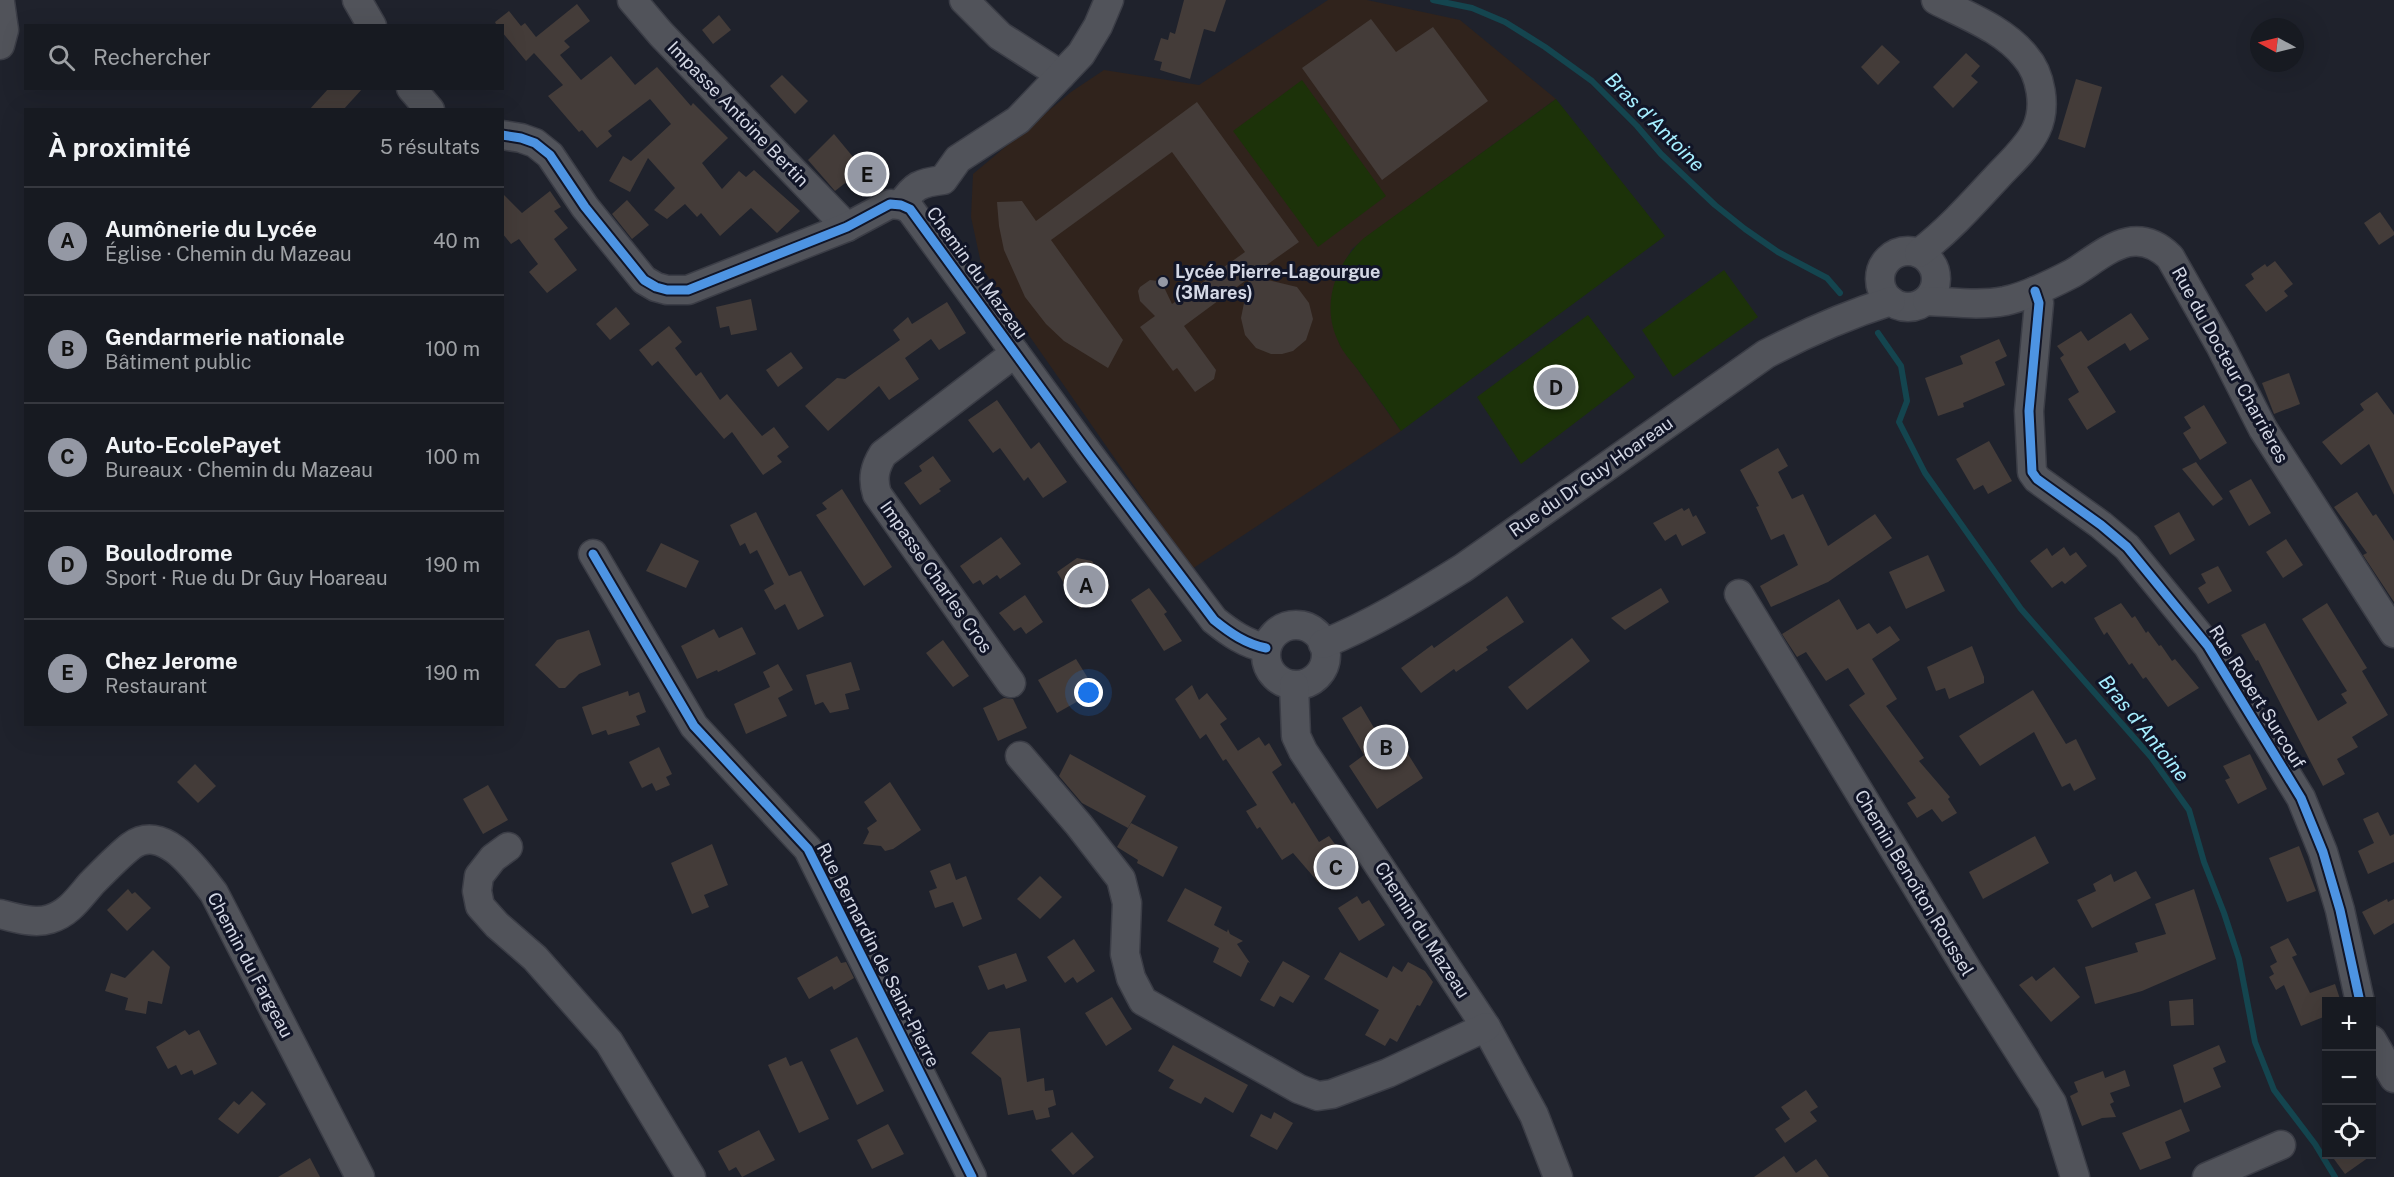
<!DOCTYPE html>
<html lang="fr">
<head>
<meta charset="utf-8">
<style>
  :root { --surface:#171a21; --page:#24272e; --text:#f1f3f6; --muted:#9ea1a5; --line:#36383f; --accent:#9498a4 }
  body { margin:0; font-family:"Public Sans",sans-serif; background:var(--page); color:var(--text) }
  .controls { position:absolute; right:18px; bottom:18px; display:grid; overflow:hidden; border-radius:0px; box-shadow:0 6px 24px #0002 }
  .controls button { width:54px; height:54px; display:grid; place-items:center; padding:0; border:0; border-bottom:2px solid var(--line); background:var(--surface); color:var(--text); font:30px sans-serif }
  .compass { position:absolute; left:2250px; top:18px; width:54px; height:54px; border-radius:50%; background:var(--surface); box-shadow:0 6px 24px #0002; rotate:277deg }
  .you { position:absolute; left:1089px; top:693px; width:21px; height:21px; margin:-15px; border:4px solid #fff; border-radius:50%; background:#1a73e8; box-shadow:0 0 0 9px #1a73e833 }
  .badge { display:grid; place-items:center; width:39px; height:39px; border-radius:50%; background:var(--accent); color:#111; font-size:20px; font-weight:700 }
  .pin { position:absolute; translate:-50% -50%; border:3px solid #fff; box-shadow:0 2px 6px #0006 }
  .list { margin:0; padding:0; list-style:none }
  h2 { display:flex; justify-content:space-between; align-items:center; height:78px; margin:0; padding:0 24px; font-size:26px }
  h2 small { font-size:20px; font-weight:400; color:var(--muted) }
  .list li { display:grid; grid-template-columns:39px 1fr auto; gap:18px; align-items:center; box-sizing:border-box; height:108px; padding:0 24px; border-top:2px solid var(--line) }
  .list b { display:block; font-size:22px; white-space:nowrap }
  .list p { margin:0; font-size:20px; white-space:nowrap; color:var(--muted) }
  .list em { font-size:20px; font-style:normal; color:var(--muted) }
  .icon { flex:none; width:33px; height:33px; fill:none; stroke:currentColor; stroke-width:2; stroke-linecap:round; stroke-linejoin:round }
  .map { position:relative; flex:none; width:2394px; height:1177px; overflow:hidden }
  .search { position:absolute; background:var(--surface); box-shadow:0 6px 24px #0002; left:24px; top:24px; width:480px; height:66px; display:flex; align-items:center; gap:15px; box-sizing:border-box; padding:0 21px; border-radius:0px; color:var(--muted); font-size:22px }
  .panel { position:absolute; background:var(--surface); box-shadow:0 6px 24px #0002; left:24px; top:108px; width:480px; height:618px; border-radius:0px }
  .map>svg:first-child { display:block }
  .education { fill:#30231c }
  .park { fill:#1c3209 }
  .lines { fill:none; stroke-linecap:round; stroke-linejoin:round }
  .stream { stroke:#14454f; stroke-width:6 }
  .building { fill:#443c39 }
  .minor-casing { stroke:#3b3d46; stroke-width:31 }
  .minor { stroke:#51535a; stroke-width:28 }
  .cycleway-casing { stroke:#111527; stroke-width:13 }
  .cycleway { stroke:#4d94e3; stroke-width:9 }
  .poi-dot { fill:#9498a4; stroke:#111527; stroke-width:2 }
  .labels { text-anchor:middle; stroke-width:6; stroke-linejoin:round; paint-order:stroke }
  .street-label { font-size:18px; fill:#d3d7e4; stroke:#111527 }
  .poi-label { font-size:18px; font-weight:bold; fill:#d3d7e4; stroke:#111527; text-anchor:start }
  .water-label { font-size:20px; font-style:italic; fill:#a6eeff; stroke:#111527 }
</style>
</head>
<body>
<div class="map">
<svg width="2394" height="1177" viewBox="0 0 2394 1177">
  <rect width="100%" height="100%" fill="#1f222c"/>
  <polygon class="education" points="1328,0 1367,0 1460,20 1556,99 1365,238 1352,249 1337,275 1339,343 1401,431 1192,569 982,268 971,217 973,174 1071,92 1104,70 1199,85"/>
  <g class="park">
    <polygon points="1302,80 1386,196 1318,247 1233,131"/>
    <path d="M 1556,99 L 1665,236 L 1401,431 C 1387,410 1372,390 1358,370 C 1352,362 1343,353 1339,343 C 1320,306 1335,264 1364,238 Z"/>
    <polygon points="1724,270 1758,317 1673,377 1642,330"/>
    <polygon points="1588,315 1635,377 1521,464 1477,397"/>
  </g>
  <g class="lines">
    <g class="stream">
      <polyline points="1433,0 1472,8 1505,22 1545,47 1592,81 1637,126 1661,154 1715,205 1745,229 1778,252 1827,278 1840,293"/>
      <polyline points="1878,333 1901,366 1907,401 1899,422 1925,473 2021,609 2151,757 2189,810 2204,862 2224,913 2239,959 2255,1042 2274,1090 2315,1144 2335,1177"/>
    </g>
  </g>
  <g class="building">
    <polygon points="1184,0 1226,0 1215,32 1204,29 1190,79 1160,70 1162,62 1154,60 1161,38 1168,40 1170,32 1175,34"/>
    <polygon points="577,4 590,21 564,41 570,47 560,55 581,80 611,56 635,85 657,67 691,106 693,103 728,138 702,163 722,189 739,171 746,177 754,170 800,211 777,233 751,208 720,236 701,213 697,217 685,204 667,219 654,210 675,188 648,158 630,192 609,181 623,156 631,161 671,124 650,99 608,131 612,136 597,148 582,130 579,132 548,96 563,85 534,53 526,61 502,32 502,26 497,26 495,22 509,11 521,26 525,23 536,37"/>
    <polygon points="719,15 731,30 713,44 702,30"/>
    <polygon points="1371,19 1396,52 1433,27 1488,101 1382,180 1302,68"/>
    <polygon points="1882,45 1900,62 1878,85 1861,67"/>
    <polygon points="1966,53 1980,66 1971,76 1978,82 1953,108 1933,87"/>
    <polygon points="782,75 808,101 795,114 770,86"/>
    <polygon points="2076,79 2102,87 2085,148 2058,139"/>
    <polygon points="329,88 363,88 343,110 309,110"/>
    <polygon points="1197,102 1299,242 1251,276 1297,287 1309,303 1313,319 1306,340 1293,351 1282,354 1271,354 1256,348 1245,335 1241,318 1249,278 1184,326 1216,370 1214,379 1195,392 1177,368 1173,371 1140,327 1155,316 1140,301 1138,291 1140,287 1150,280 1158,281 1163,285 1172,304 1245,252 1172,152 1051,240 1123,340 1108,368 1064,341 1046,324 1025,297 1004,250 999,226 997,202 1022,201 1036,221"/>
    <polygon points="834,134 863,169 835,191 808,160"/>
    <polygon points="550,191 561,207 554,211 568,228 554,239 577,270 547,293 529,272 538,264 519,239 511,244 502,233 502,193 522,213"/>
    <polygon points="627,200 649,225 632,239 612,214"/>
    <polygon points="2380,212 2394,232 2394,235 2379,245 2364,223"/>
    <polygon points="2275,261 2293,284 2284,291 2288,296 2266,312 2245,285 2254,279 2251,274 2265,264 2267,267"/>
    <polygon points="751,299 757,330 731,335 729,326 720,328 716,307"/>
    <polygon points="947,302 966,333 939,350 931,339 905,358 919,379 889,400 879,386 828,431 805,406 837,378 845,379 900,340 893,330 908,317 912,324"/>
    <polygon points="616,307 630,324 610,340 596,324"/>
    <polygon points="2131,313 2149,339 2130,351 2125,343 2087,367 2116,412 2087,430 2068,399 2079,392 2060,358 2064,355 2057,346 2081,331 2088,341"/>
    <polygon points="669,326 682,342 675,348 696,376 701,372 720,400 727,394 762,436 774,427 789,447 777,456 782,462 763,475 732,432 724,439 658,361 652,366 639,350"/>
    <polygon points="1999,339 2007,356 1995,362 2005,385 1963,403 1964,407 1938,416 1925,378 1963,364 1960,356"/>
    <polygon points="791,352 803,368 778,387 766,370"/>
    <polygon points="2289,373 2300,404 2274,414 2262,383"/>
    <polygon points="2377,392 2394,415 2394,495 2369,444 2341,465 2322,442 2364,410 2360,404"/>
    <polygon points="997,400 1031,449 1039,442 1067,482 1043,498 1028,477 1024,481 1000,448 993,453 968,420"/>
    <polygon points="2204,405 2227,443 2200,460 2183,433 2191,428 2184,417"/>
    <polygon points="1989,441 2012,481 1988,494 1983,485 1974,490 1956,459"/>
    <polygon points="1778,448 1788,466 1778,472 1792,499 1803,494 1828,546 1875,514 1892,538 1828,582 1771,607 1760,586 1798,565 1784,534 1771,540 1756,507 1759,506 1740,470"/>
    <polygon points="933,456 951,481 939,489 941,491 920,505 904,483 922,471 919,466"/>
    <polygon points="2196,462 2223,499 2213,506 2182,469"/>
    <polygon points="2251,479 2271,513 2249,526 2229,491"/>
    <polygon points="842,489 892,567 864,586 816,515 827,509 822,503"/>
    <polygon points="2357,492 2373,516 2376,514 2394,541 2394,602 2363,555 2367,553 2334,507"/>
    <polygon points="1682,508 1684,511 1689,508 1693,517 1696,515 1706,533 1682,546 1676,534 1665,541 1653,523"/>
    <polygon points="756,512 789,576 801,571 824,616 798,630 785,604 775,610 764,590 774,584 757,550 750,554 745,543 740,546 730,525"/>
    <polygon points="2179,512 2195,540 2170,555 2154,526"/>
    <polygon points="1001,537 1021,564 1000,579 997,575 983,585 980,580 973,584 960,566"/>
    <polygon points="2286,539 2303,565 2283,578 2266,552"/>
    <polygon points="661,543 699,561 686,588 646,571"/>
    <polygon points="2064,547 2070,556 2076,552 2087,566 2065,584 2062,581 2052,588 2030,561 2047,548 2052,556"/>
    <polygon points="1928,555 1945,591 1906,609 1889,572"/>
    <polygon points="1077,558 1092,561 1110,587 1080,609 1057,572"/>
    <polygon points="2218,566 2232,591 2208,604 2198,588 2206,583 2201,574"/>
    <polygon points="1149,588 1167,612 1164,614 1182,641 1164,651 1131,600"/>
    <polygon points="1661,588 1669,602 1625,630 1611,618"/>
    <polygon points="1025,595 1043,622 1026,634 1021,627 1014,631 999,613"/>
    <polygon points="1507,596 1524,622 1486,647 1488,650 1456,672 1454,669 1421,693 1401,668 1432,645 1434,648"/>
    <polygon points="1839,599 1857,630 1869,623 1877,634 1890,626 1900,640 1872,659 1897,699 1886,706 1924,758 1919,761 1950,797 1948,799 1957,813 1942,822 1932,809 1917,818 1907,803 1916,798 1849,705 1865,694 1848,668 1826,681 1806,652 1797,657 1782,634"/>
    <polygon points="2121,603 2132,618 2135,616 2146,633 2148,631 2159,646 2161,645 2172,661 2175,659 2199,688 2168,707 2146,677 2143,679 2132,663 2129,665 2107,632 2104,635 2094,618"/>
    <polygon points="2327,603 2367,668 2362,671 2388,715 2352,737 2358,747 2337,759 2345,774 2323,786 2258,660 2256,661 2241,635 2265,623 2318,721 2347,703 2341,694 2347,691 2302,619"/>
    <polygon points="742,627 756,654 718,672 717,670 697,679 681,646 714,629 719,638"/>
    <polygon points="589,630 601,665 579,674 565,688 559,688 535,665 557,640"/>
    <polygon points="1572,638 1590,661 1527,710 1508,687"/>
    <polygon points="943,640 969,676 953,687 926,653"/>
    <polygon points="1972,646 1984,677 1984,683 1949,699 1945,688 1936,691 1927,667"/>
    <polygon points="1076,659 1096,691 1057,713 1038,680"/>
    <polygon points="851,662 860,690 845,694 849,709 830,713 823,702 815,705 806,675"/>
    <polygon points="778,664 793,690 778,698 787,716 746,734 734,704 770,687 763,672"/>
    <polygon points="1192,685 1199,700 1207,693 1227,719 1220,724 1238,751 1227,758 1259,737 1265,746 1269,743 1282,765 1272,772 1292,804 1294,802 1319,842 1329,836 1349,863 1324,882 1318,882 1293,853 1282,860 1260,827 1257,829 1246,811 1257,805 1226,759 1223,761 1206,734 1200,739 1175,699"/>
    <polygon points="2033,690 2066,744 2076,739 2096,779 2074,791 2070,783 2062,787 2034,732 1980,766 1959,736"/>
    <polygon points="628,691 629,696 639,692 646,712 636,716 640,725 608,735 606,730 592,735 582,707"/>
    <polygon points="1004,698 1013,699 1027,728 998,741 983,708"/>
    <polygon points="1361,706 1383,743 1396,735 1423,778 1377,809 1349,766 1364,755 1342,718"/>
    <polygon points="659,747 672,774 666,777 670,785 656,791 652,783 642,788 629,762"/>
    <polygon points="1070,754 1146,796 1128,828 1082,803 1059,776"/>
    <polygon points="2250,754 2267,789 2238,804 2225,780 2230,778 2223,766"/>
    <polygon points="195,764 216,786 198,803 177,782"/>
    <polygon points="890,782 921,830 893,849 885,851 881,846 863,844 869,832 867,828 877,821 864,802"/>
    <polygon points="488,785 508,820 483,834 463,799"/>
    <polygon points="2378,812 2390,836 2394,834 2394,862 2368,874 2358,851 2374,843 2363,819"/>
    <polygon points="1131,823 1178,847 1163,877 1137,863 1138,860 1117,847"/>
    <polygon points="2035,836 2049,863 1983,899 1969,872"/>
    <polygon points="712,844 728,885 704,895 709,907 692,914 671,863"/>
    <polygon points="2299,846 2316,891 2287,902 2269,858"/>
    <polygon points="950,863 956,880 966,876 982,919 963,927 953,902 935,908 929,891 937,888 930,871"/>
    <polygon points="2136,871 2151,898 2092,928 2077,900 2096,891 2093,884 2111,874 2114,882"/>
    <polygon points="1040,876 1062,897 1040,919 1017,899"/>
    <polygon points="1185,888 1222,907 1214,925 1227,932 1228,929 1230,934 1243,941 1237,944 1250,963 1248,962 1241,977 1213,962 1219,948 1167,921"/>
    <polygon points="128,889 132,894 135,892 151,908 127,931 107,910"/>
    <polygon points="2194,889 2216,959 2142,991 2095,1004 2085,967 2138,952 2135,943 2166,934 2155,904"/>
    <polygon points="1357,896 1362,904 1369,900 1385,925 1359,941 1338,908"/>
    <polygon points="2387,899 2388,902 2394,899 2394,923 2374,935 2362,912"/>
    <polygon points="2288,938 2297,955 2292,957 2310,993 2335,984 2341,1002 2326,1002 2326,1016 2301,1026 2284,985 2276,990 2269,977 2274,974 2270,966 2277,962 2270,947"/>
    <polygon points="1074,939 1095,971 1077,983 1073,977 1065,983 1047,957"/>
    <polygon points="153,950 170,967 162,1004 148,1001 146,1014 125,1010 128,998 105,991 111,973 125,978"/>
    <polygon points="1340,952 1387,978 1393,966 1402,972 1408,962 1425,971 1433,982 1420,1006 1417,1005 1397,1042 1390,1038 1385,1046 1365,1035 1379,1010 1324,979"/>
    <polygon points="1016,953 1027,981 1006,989 1004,984 988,990 978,966"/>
    <polygon points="837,956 841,963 846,962 854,978 834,990 832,986 809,999 797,978"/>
    <polygon points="1283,961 1310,976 1293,1003 1280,996 1274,1007 1260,1000"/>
    <polygon points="2054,967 2080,997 2051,1022 2019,985 2032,976 2036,981"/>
    <polygon points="1112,997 1132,1029 1106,1046 1085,1013"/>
    <polygon points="2193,999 2194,1025 2171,1026 2169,1001"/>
    <polygon points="1020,1028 1027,1082 1044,1078 1045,1091 1053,1090 1056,1105 1048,1108 1050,1117 1036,1120 1033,1110 1008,1115 1001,1078 971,1053 989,1032"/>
    <polygon points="185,1030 189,1035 199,1030 217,1064 194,1075 192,1070 181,1075 176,1065 168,1069 156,1047"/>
    <polygon points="857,1037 884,1091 857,1105 830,1050"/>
    <polygon points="1173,1045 1248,1085 1233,1113 1205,1097 1201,1104 1169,1088 1174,1080 1158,1071"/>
    <polygon points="2219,1045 2226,1062 2213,1068 2221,1087 2184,1103 2173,1065"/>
    <polygon points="786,1057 790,1066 802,1061 829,1119 799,1133 768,1065"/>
    <polygon points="2125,1070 2130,1086 2110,1093 2114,1102 2110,1104 2116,1117 2102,1118 2082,1126 2070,1096 2078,1092 2074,1082 2103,1071 2105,1078"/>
    <polygon points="1806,1090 1818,1107 1810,1112 1817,1121 1785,1143 1775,1129 1790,1119 1781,1107"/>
    <polygon points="252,1091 266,1104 238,1134 218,1119 234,1101 239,1105"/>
    <polygon points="2181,1109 2190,1131 2165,1142 2171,1158 2140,1170 2122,1133"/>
    <polygon points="1274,1112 1293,1123 1277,1150 1250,1136 1261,1114 1271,1119"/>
    <polygon points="888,1124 904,1154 872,1169 857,1140"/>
    <polygon points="759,1130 775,1160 742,1177 736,1167 729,1171 718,1151"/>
    <polygon points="1072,1132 1094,1157 1073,1175 1051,1150"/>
    <polygon points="2331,1155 2372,1155 2345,1174"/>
    <polygon points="1784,1156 1796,1173 1816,1159 1829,1177 1754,1177"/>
    <polygon points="310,1158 320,1177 278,1177"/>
  </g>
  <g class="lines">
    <defs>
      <g id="minor">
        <polyline points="357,0 372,26"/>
        <polyline points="632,0 661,34 847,227"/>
        <polyline points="964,0 1000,36 1061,75"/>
        <polyline points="0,2 4,30 0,45"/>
        <polyline points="411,88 430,110"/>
        <path d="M 502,135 L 521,138 L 535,143 L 550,155 L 585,207 L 644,280 L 656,287 L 667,290 L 688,290 L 847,227 L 890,204 L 901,205 L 910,209 L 1088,453 L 1214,620 C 1230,633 1246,644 1266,648"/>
        <path d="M 901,205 C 914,185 920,183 943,180 L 958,159 L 1018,120 L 1081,54 L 1098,26 L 1109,0"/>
        <circle cx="1908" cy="279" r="28"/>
        <path d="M 1919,253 C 1949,230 1973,203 1998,176 C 2011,162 2028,147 2036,130 C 2047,107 2041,74 2025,56 C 2003,29 1967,16 1936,0"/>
        <polyline points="2035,291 2039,303 2029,411 2032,472 2037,479 2101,525 2127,547 2208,646 2301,798 2323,852 2340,910 2360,1002"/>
        <path d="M 1927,301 C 1953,302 1979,306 2005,301 C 2028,296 2052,284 2073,273 C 2104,254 2134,222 2170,257 L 2220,345 L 2263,429 L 2394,633"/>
        <polyline points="593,554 694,726 808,849 972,1177"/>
        <polyline points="1739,594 1968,971 2052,1103 2075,1177"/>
        <circle cx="1296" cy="655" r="30"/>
        <path d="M 1323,644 C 1373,624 1418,596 1463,568 L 1766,354 C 1806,333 1847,315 1891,301"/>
        <path d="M 1011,683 L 877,494 C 872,478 875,467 883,454 L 1015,353"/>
        <polyline points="1294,685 1296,736 1303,751 1486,1027 1534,1115 1558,1177"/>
        <polyline points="1020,756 1079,825 1121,879 1127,903 1125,954 1131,978 1143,1001 1299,1089 1318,1096 1332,1094 1388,1073 1486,1027"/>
        <polyline points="508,847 493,858 479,876 477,891 480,906 497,925 535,958 609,1042 691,1177"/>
        <path d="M 0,914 C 15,918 34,924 50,919 C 69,913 78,899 91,884 C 103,872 117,857 131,846 C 164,822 197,871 214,893 L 360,1177"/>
        <polyline points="2372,1040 2394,1078"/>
        <polyline points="2207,1177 2281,1145"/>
      </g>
    </defs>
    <use href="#minor" class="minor-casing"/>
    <use href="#minor" class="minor"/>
    <defs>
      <g id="cycleway">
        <path d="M 502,135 L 521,138 L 535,143 L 550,155 L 585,207 L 644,280 L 656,287 L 667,290 L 688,290 L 847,227 L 890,204 L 901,205 L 910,209 L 1088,453 L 1214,620 C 1230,633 1246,644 1266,648"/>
        <polyline points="2035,291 2039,303 2029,411 2032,472 2037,479 2101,525 2127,547 2208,646 2301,798 2323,852 2340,910 2360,1002"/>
        <polyline points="593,554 694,726 808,849 972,1177"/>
      </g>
    </defs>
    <use href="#cycleway" class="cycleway-casing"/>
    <use href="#cycleway" class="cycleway"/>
  </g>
  <circle class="poi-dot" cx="1163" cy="282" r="6"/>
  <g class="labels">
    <g class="street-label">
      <text transform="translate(738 114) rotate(46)" y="6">Impasse Antoine Bertin</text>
      <text transform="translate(977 273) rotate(54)" y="6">Chemin du Mazeau</text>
      <text transform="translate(2230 365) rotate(61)" y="6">Rue du Docteur Charrières</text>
      <text transform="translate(1591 477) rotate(-35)" y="6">Rue du Dr Guy Hoareau</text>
      <text transform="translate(936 577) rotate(55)" y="6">Impasse Charles Cros</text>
      <text transform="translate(2257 697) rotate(58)" y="6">Rue Robert Surcouf</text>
      <text transform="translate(1914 883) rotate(59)" y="6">Chemin Benoîton Roussel</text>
      <text transform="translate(1422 930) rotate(57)" y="6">Chemin du Mazeau</text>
      <text transform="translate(878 955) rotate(63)" y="6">Rue Bernardin de Saint-Pierre</text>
      <text transform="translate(250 965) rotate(62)" y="6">Chemin du Fargeau</text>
    </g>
    <g class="poi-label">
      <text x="1175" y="278">Lycée Pierre-Lagourgue<tspan x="1175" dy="21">(3Mares)</tspan></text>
    </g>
    <g class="water-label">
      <text transform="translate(1655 122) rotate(45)" y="7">Bras d'Antoine</text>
      <text transform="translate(2144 728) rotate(51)" y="7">Bras d'Antoine</text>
    </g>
  </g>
</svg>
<div class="controls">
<button>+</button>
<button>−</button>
<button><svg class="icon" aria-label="locate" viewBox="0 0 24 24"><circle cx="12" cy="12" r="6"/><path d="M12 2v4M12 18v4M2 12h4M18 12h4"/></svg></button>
</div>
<svg class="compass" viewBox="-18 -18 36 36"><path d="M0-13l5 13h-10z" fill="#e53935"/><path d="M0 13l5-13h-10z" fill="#9ea1a5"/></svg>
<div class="you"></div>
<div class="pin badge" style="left:1086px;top:585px">A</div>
<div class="pin badge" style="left:1386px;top:747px">B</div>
<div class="pin badge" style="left:1336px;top:867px">C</div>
<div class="pin badge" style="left:1556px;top:387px">D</div>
<div class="pin badge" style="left:867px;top:174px">E</div>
<div class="search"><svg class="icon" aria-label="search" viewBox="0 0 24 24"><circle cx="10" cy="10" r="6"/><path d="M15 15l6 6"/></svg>Rechercher</div>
<section class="panel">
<h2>À proximité<small>5 résultats</small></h2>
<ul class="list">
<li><span class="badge">A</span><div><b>Aumônerie du Lycée</b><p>Église · Chemin du Mazeau</p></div><em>40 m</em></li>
<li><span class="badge">B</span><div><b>Gendarmerie nationale</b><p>Bâtiment public</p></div><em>100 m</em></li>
<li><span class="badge">C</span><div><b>Auto-EcolePayet</b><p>Bureaux · Chemin du Mazeau</p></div><em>100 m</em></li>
<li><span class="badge">D</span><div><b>Boulodrome</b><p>Sport · Rue du Dr Guy Hoareau</p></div><em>190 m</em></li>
<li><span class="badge">E</span><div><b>Chez Jerome</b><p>Restaurant</p></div><em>190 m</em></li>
</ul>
</section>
</div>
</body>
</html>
